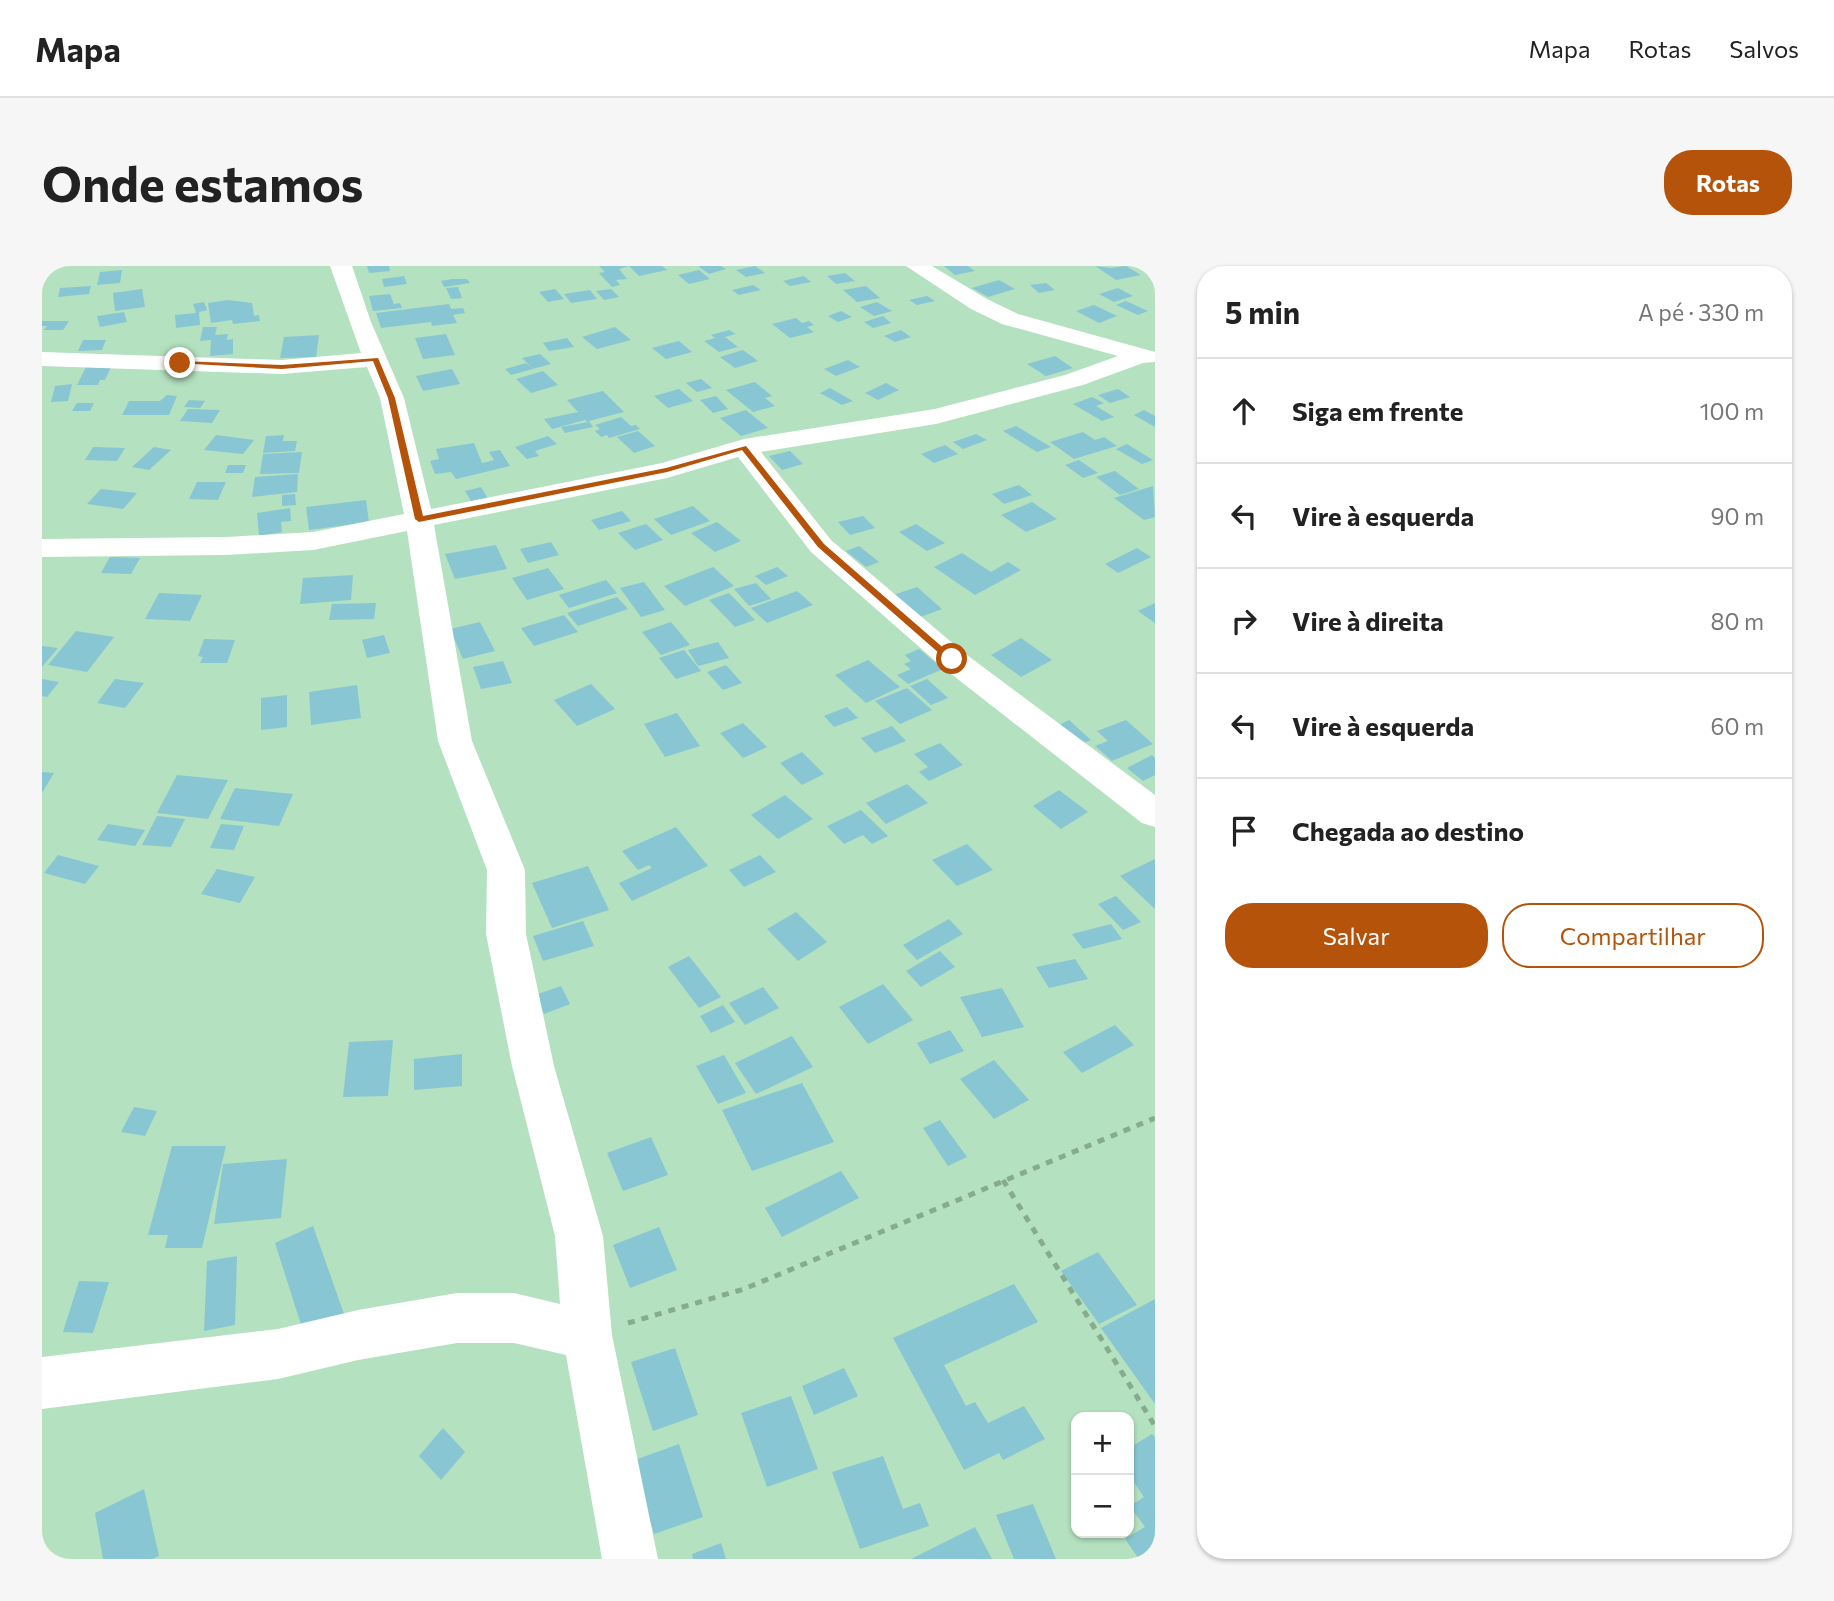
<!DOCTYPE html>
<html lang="pt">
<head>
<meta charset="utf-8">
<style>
  :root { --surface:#fff; --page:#f6f6f6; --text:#222; --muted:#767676; --line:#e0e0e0; --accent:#b45309 }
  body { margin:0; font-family:Commissioner,sans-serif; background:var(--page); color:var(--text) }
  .controls { position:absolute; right:21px; bottom:21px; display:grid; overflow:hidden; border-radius:14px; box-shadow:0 2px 5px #0004 }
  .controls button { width:63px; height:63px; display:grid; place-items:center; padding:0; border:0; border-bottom:2px solid var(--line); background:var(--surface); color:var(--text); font:35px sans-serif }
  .stop { position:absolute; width:21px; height:21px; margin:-16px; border:5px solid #b45309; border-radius:50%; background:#fff }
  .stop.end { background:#b45309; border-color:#fff; box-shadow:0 2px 7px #0008 }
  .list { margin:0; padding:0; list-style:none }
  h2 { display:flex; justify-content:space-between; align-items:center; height:91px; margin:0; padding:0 28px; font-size:30px }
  h2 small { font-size:23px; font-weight:400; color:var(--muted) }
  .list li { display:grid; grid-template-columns:46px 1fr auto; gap:21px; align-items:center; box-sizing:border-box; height:105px; padding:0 28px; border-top:2px solid var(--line) }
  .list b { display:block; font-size:26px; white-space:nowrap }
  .list em { font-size:23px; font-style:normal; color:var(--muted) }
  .actions { display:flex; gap:14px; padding:21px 28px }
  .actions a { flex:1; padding:16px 0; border:2px solid var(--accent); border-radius:28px; text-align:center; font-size:24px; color:var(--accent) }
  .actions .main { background:var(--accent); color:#fff }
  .icon { flex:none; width:38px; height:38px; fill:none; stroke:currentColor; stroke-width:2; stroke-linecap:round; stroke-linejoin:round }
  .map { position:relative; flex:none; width:1113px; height:1293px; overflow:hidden; border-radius:28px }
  header { display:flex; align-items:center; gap:42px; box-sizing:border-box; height:98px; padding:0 35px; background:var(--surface); border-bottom:2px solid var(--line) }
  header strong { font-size:33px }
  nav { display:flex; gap:38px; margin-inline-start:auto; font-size:24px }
  .intro { display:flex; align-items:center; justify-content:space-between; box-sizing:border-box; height:168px; padding:0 42px }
  h1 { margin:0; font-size:49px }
  .button { padding:18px 32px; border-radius:28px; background:var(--accent); color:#fff; font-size:24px; font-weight:700 }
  main { display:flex; gap:42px; padding:0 42px }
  aside { flex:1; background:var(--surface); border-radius:28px; box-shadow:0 2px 5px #0004 }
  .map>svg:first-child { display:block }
  .building { fill:#88c6d3 }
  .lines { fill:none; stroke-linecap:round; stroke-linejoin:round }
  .path { stroke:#86ab8f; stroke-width:5; stroke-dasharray:7 7; stroke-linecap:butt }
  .minor { fill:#fff; fill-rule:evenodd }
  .route { fill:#b45309 }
</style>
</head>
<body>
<header>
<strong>Mapa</strong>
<nav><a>Mapa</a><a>Rotas</a><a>Salvos</a></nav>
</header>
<div class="intro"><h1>Onde estamos</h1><a class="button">Rotas</a></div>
<main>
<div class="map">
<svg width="1113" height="1293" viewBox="0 0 1113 1293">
  <rect width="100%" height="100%" fill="#b4e1bf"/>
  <g class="building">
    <polygon points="325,0 347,0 348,5 327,7"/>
    <polygon points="557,0 587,0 577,3 585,13 574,14 578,19 570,21 557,7 563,6"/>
    <polygon points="587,0 620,0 625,4 597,10"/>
    <polygon points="656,0 679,0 684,3 667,8"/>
    <polygon points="713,0 723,7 704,11 694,4"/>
    <polygon points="902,0 926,0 933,5 913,9"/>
    <polygon points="1053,0 1069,2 1084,0 1099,9 1074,14"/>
    <polygon points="80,4 78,17 55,19 58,6"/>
    <polygon points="657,4 668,13 647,18 636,9"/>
    <polygon points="803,7 813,15 794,18 785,10"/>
    <polygon points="362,10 365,18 342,21 340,13"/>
    <polygon points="762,10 769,16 748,20 741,15"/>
    <polygon points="410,13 425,13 428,17 402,21 399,15"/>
    <polygon points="957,14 973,23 946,31 930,22"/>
    <polygon points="1004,17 1013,24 997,27 988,19"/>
    <polygon points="711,19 719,24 697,29 690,24"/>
    <polygon points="49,20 47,28 16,31 18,22"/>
    <polygon points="824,20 838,32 815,36 801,24"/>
    <polygon points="416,21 420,32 409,33 404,22"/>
    <polygon points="1076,22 1091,30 1072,36 1057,28"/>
    <polygon points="100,23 103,41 73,45 71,27"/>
    <polygon points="513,23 522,33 506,36 497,26"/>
    <polygon points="569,23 577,31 562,34 554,25"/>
    <polygon points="548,24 555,33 529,37 522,28"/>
    <polygon points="348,28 352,38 358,37 360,42 331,45 327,30"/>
    <polygon points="885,30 893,35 875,39 867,34"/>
    <polygon points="186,34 210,37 212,50 217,49 218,55 191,58 190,54 169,57 166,37"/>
    <polygon points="1084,35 1106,45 1096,49 1074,39"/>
    <polygon points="162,36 165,44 157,46 158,59 134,62 133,49 154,47 151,38"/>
    <polygon points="835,36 850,45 832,50 818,41"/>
    <polygon points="407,38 409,43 421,42 423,47 411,49 415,57 390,60 389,56 339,62 334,47"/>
    <polygon points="1052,39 1075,50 1057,57 1034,45"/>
    <polygon points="799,45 810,51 796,56 786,50"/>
    <polygon points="82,46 85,56 58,61 55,50"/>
    <polygon points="841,50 849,57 831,62 822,56"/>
    <polygon points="754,52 760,57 767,55 772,59 765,61 772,66 748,72 730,58"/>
    <polygon points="0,55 27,55 21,64 2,64 5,60 0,60"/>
    <polygon points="161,61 175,61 173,69 186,68 185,74 191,73 191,88 168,90 169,74 158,75"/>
    <polygon points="573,61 589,74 555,83 540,71"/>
    <polygon points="687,64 694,68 683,71 696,81 677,86 662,75 673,72 669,69"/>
    <polygon points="859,64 869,71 853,76 842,70"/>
    <polygon points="404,68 413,89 381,93 373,72"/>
    <polygon points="277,69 274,91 238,92 242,71"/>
    <polygon points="525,72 532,81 507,85 501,77"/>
    <polygon points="41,74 64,74 60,84 36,85"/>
    <polygon points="637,75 650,86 624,93 610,82"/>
    <polygon points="701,84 716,95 693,102 678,91"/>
    <polygon points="498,88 509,98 491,103 480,92"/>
    <polygon points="1013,90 1031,102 1004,110 985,98"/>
    <polygon points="806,94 818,101 794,110 782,103"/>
    <polygon points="484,97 491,103 469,109 463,103"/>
    <polygon points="45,99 70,99 63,114 58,114 56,119 35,119"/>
    <polygon points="410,103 418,118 381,125 374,110"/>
    <polygon points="501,105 516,119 489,127 474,113"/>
    <polygon points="659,113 670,122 655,126 644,117"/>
    <polygon points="713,116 730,130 723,132 733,140 711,146 684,124"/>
    <polygon points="844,117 857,124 836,134 823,127"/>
    <polygon points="30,118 26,135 9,136 13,120"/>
    <polygon points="788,122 811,135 800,139 778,127"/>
    <polygon points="637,123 651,135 626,142 612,130"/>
    <polygon points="1076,123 1088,131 1068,137 1056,129"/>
    <polygon points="561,125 582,146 547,155 551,161 523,167 519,161 546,156 543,154 510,163 502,153 536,146 525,134"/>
    <polygon points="125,129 135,130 127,149 80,149 87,135 118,135"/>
    <polygon points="674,130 686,143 671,147 658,134"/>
    <polygon points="1050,131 1062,137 1054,140 1072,151 1060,155 1031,138"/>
    <polygon points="147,134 163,135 158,142 142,141"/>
    <polygon points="35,137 52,137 48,145 30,145"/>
    <polygon points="146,143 178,144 170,157 138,155"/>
    <polygon points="704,144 726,162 699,170 678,152"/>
    <polygon points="1102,144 1113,150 1113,161 1092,149"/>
    <polygon points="579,151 589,160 594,159 598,163 567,172 565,169 559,171 553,165 558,163 553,159"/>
    <polygon points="974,160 1009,181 995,186 961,165"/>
    <polygon points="596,165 613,180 592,187 575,171"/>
    <polygon points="1041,166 1053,174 1062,171 1075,180 1032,193 1008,176"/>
    <polygon points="934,168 945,174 921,183 911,176"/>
    <polygon points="174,169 212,174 201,188 162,184"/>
    <polygon points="242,169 241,175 255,175 253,185 221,187 224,170"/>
    <polygon points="506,170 515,178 493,185 497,190 485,193 473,181"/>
    <polygon points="432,177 440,197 452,194 447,186 458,184 468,200 414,213 409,206 393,208 388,195 397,193 394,183"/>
    <polygon points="1085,178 1111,194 1100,198 1074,183"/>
    <polygon points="903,179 916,188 892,197 879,188"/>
    <polygon points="51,181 83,182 75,195 43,194"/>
    <polygon points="112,181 129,184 107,204 90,201"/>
    <polygon points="748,185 761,198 740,204 727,190"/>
    <polygon points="260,186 257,207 218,208 221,188"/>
    <polygon points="1037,194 1056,207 1041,212 1023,199"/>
    <polygon points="186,199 204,199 201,207 183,207"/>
    <polygon points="1073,205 1097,223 1078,229 1054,211"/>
    <polygon points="256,208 255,226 210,231 213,211"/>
    <polygon points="155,216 184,216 176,234 147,233"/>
    <polygon points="977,219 990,229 962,238 950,228"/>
    <polygon points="1111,220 1113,251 1102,254 1072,232"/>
    <polygon points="439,221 448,236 432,240 423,225"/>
    <polygon points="59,223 95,227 81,243 45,238"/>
    <polygon points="253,228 254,239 240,240 240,229"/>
    <polygon points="324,234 327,256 267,264 264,241"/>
    <polygon points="990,236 1015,253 984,266 959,249"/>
    <polygon points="651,240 668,255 629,269 612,253"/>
    <polygon points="248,242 249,255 239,256 240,266 217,270 215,247"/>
    <polygon points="580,245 589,255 557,264 549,254"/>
    <polygon points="821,250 833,262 808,269 796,256"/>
    <polygon points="675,256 699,275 673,286 649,267"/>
    <polygon points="604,258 621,274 593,284 576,267"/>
    <polygon points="874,258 903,277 885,285 857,266"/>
    <polygon points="509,276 517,289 486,297 478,283"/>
    <polygon points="454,279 465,303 413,313 403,288"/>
    <polygon points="817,280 837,296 824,301 804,285"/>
    <polygon points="1095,282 1109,291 1076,307 1063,298"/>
    <polygon points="920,287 949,306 966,296 979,304 933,329 892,301"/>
    <polygon points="68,291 98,292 89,308 59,307"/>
    <polygon points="671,301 692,320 643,340 622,320"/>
    <polygon points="735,301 746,310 724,319 713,310"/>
    <polygon points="506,302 522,323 485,334 470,312"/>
    <polygon points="311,309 309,334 258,338 261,312"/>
    <polygon points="564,314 575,327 527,342 517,329"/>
    <polygon points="602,316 623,344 599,351 578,322"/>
    <polygon points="714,317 729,333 707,340 692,323"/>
    <polygon points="875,321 900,343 876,352 851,329"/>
    <polygon points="755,325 771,339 725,357 709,342"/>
    <polygon points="117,327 160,329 148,355 103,353"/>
    <polygon points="687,327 713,354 693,361 667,334"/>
    <polygon points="575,331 586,343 536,360 525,347"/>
    <polygon points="334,337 332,353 287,354 290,338"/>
    <polygon points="1113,337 1113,357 1096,345"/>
    <polygon points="522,349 536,366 492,380 479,362"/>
    <polygon points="438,356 453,385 421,393 408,363"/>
    <polygon points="629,356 648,379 619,389 600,366"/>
    <polygon points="34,365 72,371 45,406 6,399"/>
    <polygon points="342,369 348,387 325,392 320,374"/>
    <polygon points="979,372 1010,394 979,411 949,389"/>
    <polygon points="162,373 193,374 185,397 158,397 161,391 156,390"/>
    <polygon points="676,376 687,392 656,400 646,384"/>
    <polygon points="0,380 16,382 0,401"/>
    <polygon points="877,383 901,403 866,418 855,409 869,403 862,398 869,395 863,389"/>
    <polygon points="642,384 659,405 634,413 617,392"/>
    <polygon points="826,394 858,421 824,437 793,409"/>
    <polygon points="461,395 470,417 439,423 431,401"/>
    <polygon points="684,399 700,417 681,424 665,406"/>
    <polygon points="0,413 17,416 5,431 0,430"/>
    <polygon points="73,413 102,417 83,442 55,437"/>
    <polygon points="885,413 906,432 889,439 868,420"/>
    <polygon points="549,418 573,443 535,460 512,434"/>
    <polygon points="315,419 319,452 269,459 267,426"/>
    <polygon points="865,422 890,444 858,458 833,435"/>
    <polygon points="245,429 245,461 219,464 219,432"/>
    <polygon points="805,441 816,452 792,461 782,450"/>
    <polygon points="635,447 658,480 623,491 602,458"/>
    <polygon points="1027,454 1049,474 1037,479 1015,460"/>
    <polygon points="1084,454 1111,478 1070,495 1053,480 1066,475 1055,465"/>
    <polygon points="701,457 725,481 701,492 678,467"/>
    <polygon points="850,460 864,475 833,487 819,472"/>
    <polygon points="898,477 921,499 887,515 877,506 886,501 872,488"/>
    <polygon points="760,486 782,508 760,519 738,497"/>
    <polygon points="1110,489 1113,492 1113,509 1101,515 1085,502"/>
    <polygon points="0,506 12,507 0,527"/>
    <polygon points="135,509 186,514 166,553 115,547"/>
    <polygon points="865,518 886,537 844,558 824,537"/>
    <polygon points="193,522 251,528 237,560 178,553"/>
    <polygon points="1017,524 1046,546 1019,563 991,540"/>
    <polygon points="743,529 771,553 736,573 709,549"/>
    <polygon points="819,544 846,570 830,578 821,569 802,578 785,560"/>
    <polygon points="115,550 143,553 129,581 100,579"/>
    <polygon points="66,558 103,564 93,580 55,574"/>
    <polygon points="179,558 202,560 192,584 168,582"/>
    <polygon points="634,561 666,600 590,635 577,617 610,602 607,599 596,604 580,585"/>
    <polygon points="925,578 951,604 915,620 890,594"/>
    <polygon points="16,589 57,600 43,618 2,607"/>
    <polygon points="718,589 734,606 702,621 687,604"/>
    <polygon points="1113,593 1113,643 1078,610"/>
    <polygon points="546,600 567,644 510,662 490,617"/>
    <polygon points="175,603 213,611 198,637 159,628"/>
    <polygon points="1074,630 1099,656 1081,664 1056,638"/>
    <polygon points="754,646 785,676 756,695 725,663"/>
    <polygon points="907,653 921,668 875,694 861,679"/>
    <polygon points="541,655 552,680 501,695 491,670"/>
    <polygon points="1069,658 1080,673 1041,683 1030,668"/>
    <polygon points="898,685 913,701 879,721 864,705"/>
    <polygon points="647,690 679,731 657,742 626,701"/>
    <polygon points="1033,693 1046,713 1007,722 994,701"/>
    <polygon points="841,718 871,754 826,778 797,741"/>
    <polygon points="519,720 528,738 502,748 493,729"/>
    <polygon points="721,721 737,742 703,759 687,737"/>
    <polygon points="960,722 982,761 940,771 918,731"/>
    <polygon points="681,739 693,756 669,767 658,750"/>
    <polygon points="1073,759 1092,779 1040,807 1021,786"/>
    <polygon points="908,764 922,785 888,798 875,777"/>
    <polygon points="750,770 771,801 714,828 693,797"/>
    <polygon points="351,774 346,830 301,831 307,776"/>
    <polygon points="420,788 420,820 372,824 372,793"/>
    <polygon points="682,789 704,827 676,838 654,800"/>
    <polygon points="952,794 987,834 952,853 918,813"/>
    <polygon points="760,817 792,876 710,905 680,844"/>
    <polygon points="92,841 115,845 103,870 79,866"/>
    <polygon points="898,854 925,891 906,900 881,862"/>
    <polygon points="609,871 626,909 581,925 565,887"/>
    <polygon points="130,880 184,880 160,982 123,982 126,969 106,969"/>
    <polygon points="245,893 239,952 172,958 181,898"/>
    <polygon points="799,905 817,932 740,971 723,942"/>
    <polygon points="271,960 302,1048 262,1068 233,977"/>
    <polygon points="617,961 635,1004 588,1022 571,979"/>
    <polygon points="1056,986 1095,1039 1057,1058 1019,1005"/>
    <polygon points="195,990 193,1059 162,1065 165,995"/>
    <polygon points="37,1015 67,1016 51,1067 21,1066"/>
    <polygon points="972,1018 996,1056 902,1099 924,1140 933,1136 946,1157 982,1140 1003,1173 961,1194 957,1187 922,1204 851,1072"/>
    <polygon points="1113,1033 1113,1138 1059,1062"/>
    <polygon points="633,1082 656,1149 611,1165 589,1096"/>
    <polygon points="802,1102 816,1130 772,1149 760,1120"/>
    <polygon points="749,1130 776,1203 725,1221 699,1147"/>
    <polygon points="401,1162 423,1186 399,1214 377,1190"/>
    <polygon points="1110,1168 1113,1171 1113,1293 1097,1293 1083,1273 1103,1261 1088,1240 1102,1231 1087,1209 1087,1182"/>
    <polygon points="637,1178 661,1251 612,1268 590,1195"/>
    <polygon points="841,1190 861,1243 878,1237 887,1260 818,1283 790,1206"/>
    <polygon points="102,1223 117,1290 110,1293 61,1293 53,1247"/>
    <polygon points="991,1238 1014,1293 972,1293 954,1249"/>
    <polygon points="933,1261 950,1293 869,1293"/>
    <polygon points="679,1277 684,1293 651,1293 650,1288"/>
  </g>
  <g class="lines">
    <g class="path">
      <polyline points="961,914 1113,1160"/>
      <polyline points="586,1057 702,1023 1113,852"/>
    </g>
    <polygon class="minor" points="288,0 310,0 329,56 362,132 389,243 620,197 702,173 893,143 1023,109 1076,90 960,58 929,43 864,0 890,0 945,33 976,48 1113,86 1113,96 1101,97 1041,119 894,158 719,186 789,274 921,386 1113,529 1113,561 1100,557 899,400 769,286 696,191 625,212 392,259 430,475 483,604 484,668 512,800 561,970 570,1069 616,1293 560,1293 524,1089 472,1077 415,1077 316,1094 236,1113 0,1143 0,1091 236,1063 316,1044 415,1027 472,1027 518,1038 513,970 470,800 444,668 445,604 396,475 365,265 271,284 184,289 0,291 0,273 184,271 271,266 362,248 338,132 325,101 240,108 0,100 0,86 240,94 319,87"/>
  </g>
  <polygon class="route" points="336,92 353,132 381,250 624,202 704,180 782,278 914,393 906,395 776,281 700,184 625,206 377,256 373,253 346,132 331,95 240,103 134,97 138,95 240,99"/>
</svg>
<div class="controls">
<button>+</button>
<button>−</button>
</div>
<div class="stop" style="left:910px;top:393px"></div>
<div class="stop end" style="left:138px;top:97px"></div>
</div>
<aside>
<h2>5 min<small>A pé · 330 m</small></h2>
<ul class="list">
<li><svg class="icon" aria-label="ahead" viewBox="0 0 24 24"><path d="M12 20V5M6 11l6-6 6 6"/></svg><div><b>Siga em frente</b></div><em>100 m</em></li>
<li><svg class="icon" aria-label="left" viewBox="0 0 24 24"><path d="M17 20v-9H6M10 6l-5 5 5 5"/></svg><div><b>Vire à esquerda</b></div><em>90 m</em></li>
<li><svg class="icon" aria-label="right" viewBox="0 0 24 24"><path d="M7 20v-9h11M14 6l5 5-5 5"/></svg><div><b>Vire à direita</b></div><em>80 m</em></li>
<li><svg class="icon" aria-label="left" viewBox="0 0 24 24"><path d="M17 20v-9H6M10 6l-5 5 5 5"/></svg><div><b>Vire à esquerda</b></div><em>60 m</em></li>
<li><svg class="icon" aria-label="arrive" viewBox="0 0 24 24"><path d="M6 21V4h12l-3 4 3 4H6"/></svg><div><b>Chegada ao destino</b></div></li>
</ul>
<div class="actions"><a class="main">Salvar</a><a>Compartilhar</a></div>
</aside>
</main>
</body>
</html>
